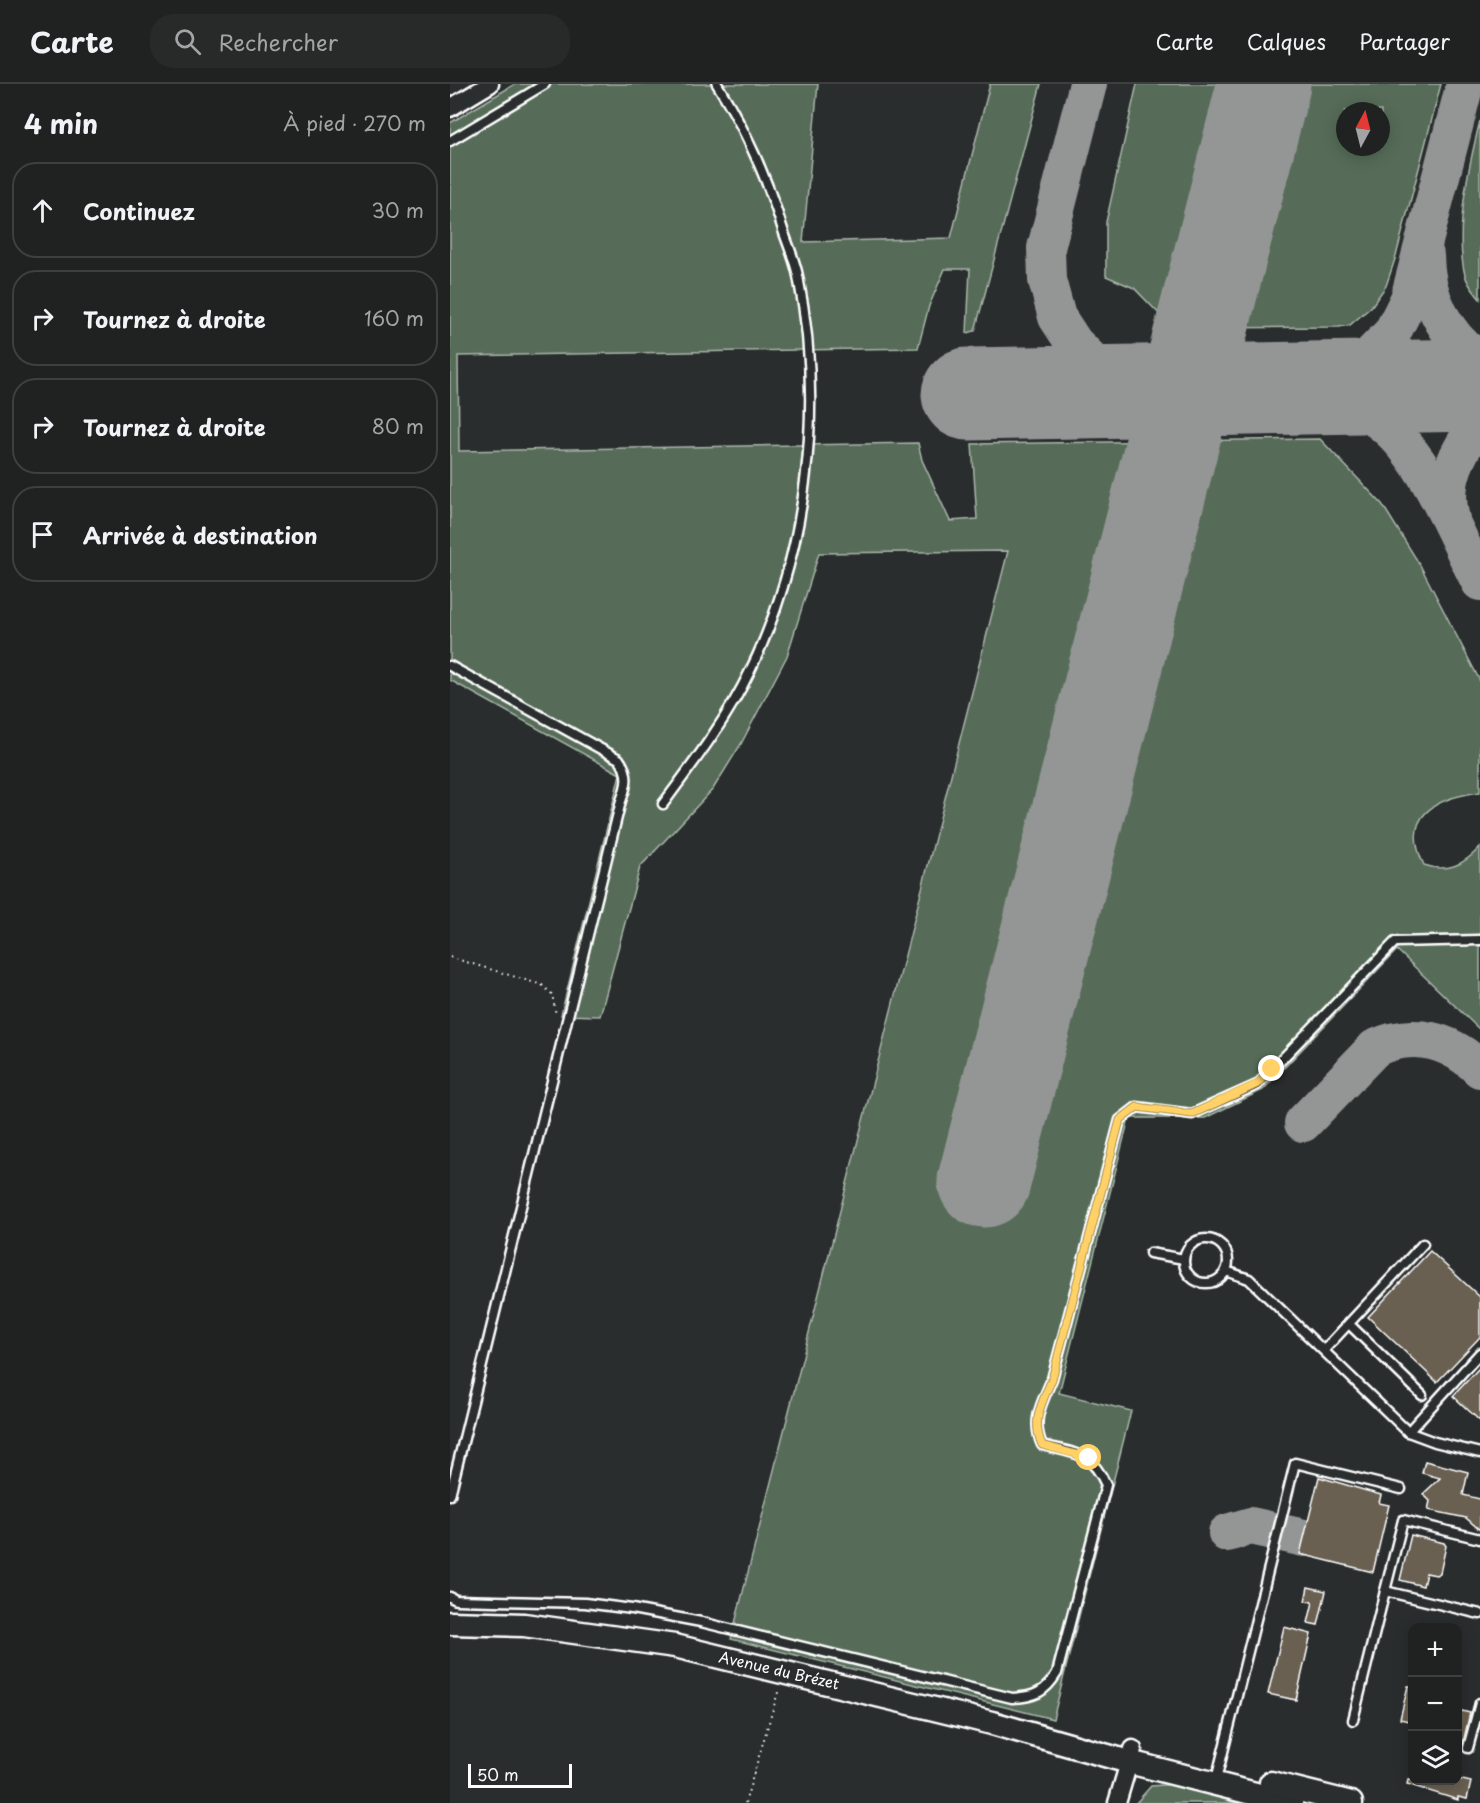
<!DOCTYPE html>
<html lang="fr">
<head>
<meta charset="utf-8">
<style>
  :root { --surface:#202222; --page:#282a2a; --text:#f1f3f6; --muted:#a2a4a5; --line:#3d3f40 }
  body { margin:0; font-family:"Playpen Sans",sans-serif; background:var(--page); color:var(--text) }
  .controls { position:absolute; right:18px; bottom:18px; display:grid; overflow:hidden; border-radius:12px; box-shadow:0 3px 15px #0003 }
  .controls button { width:54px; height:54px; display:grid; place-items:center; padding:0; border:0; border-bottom:2px solid var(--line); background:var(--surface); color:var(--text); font:30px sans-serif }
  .compass { position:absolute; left:886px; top:18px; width:54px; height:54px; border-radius:50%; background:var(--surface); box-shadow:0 3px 15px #0003; rotate:7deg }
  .scale { position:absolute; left:18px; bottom:15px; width:104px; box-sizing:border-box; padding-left:6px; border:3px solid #fff; border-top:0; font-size:16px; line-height:21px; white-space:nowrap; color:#fff; -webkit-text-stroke:4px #2a2d2e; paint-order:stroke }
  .stop { position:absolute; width:18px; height:18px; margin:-14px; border:4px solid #ffd166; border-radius:50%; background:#fff }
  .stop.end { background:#ffd166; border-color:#fff; box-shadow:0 2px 6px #0008 }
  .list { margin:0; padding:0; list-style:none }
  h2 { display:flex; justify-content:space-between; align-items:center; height:78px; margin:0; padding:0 24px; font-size:26px }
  h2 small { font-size:20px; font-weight:400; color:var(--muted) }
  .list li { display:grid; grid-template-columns:39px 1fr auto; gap:18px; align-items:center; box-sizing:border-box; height:96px; margin:0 12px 12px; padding:0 12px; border:2px solid var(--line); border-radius:24px }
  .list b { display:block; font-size:22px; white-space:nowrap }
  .list em { font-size:20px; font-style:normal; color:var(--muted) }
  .icon { flex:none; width:33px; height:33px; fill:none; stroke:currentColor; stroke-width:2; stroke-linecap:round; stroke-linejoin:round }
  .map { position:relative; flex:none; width:1030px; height:1719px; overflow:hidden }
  header { display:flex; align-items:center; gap:36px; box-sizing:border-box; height:84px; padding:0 30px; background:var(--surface); border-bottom:2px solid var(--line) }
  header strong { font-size:28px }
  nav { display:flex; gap:33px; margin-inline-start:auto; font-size:21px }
  .search { width:420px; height:54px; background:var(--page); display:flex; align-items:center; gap:15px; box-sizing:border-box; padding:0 21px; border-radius:24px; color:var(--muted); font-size:22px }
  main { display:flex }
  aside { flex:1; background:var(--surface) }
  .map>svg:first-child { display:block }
  .green { fill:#566c58; stroke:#aab6ac; stroke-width:1.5; fill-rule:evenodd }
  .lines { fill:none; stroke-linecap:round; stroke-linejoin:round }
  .taxiway { stroke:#949696; stroke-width:38 }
  .runway { stroke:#949696; stroke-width:93 }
  .building { fill:#6a6051; stroke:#fff; stroke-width:1.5 }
  .service-casing { stroke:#fff; stroke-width:13 }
  .minor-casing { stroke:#fff; stroke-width:21 }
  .secondary-casing { stroke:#fff; stroke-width:27 }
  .path { stroke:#fff; stroke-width:2; stroke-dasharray:1.5 4.5; stroke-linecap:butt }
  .service { stroke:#2a2d2e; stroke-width:8 }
  .minor { stroke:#2a2d2e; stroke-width:16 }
  .secondary { stroke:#2a2d2e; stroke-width:22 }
  .route { stroke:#ffd166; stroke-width:8 }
  .labels { text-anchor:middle; stroke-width:4.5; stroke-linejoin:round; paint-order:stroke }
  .street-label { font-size:15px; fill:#fff; stroke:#2a2d2e }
</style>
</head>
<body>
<header>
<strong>Carte</strong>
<div class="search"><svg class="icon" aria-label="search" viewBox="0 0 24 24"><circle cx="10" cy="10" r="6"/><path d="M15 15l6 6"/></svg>Rechercher</div>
<nav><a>Carte</a><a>Calques</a><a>Partager</a></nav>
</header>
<main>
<aside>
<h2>4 min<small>À pied · 270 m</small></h2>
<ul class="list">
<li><svg class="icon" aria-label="ahead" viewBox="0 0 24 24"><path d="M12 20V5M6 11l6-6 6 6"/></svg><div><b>Continuez</b></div><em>30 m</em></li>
<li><svg class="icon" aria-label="right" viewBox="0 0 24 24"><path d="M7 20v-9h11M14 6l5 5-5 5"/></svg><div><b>Tournez à droite</b></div><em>160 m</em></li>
<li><svg class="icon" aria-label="right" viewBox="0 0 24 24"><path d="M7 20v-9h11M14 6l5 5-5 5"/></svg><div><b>Tournez à droite</b></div><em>80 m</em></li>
<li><svg class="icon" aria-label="arrive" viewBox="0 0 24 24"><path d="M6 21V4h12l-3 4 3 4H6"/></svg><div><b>Arrivée à destination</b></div></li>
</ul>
</aside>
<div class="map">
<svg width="1030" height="1719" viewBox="0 0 1030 1719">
  <rect width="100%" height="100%" fill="#2a2d2e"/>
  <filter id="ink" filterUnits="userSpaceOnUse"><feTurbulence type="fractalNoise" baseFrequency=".0167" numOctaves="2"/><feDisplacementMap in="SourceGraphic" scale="12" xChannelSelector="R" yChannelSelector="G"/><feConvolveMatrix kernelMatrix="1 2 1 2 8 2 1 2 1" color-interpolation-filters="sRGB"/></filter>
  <g filter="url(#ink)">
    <g class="green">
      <path d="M 65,0 L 368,0 L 353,158 L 501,154 L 540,0 L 591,0 L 525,247 L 517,249 L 520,185 L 495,185 L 479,222 L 468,264 L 8,272 L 9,367 L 468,359 L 472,376 L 500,437 L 527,435 L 522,360 L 870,355 L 932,420 L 970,481 L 1030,597 L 1030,708 C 985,714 950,732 974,781 C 997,789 1014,781 1030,763 L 1030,946 L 947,866 L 813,1006 L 755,1034 L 679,1034 L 609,1309 L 681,1327 L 603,1635 L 281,1555 L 558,467 L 369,469 L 337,572 L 291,660 L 263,705 L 190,783 L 150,932 L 111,931 L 170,690 L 0,596 L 0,39 Z"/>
      <path d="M 687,0 L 991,0 L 946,172 L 936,202 L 921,223 L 900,241 L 889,243 L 738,244 L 721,242 L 684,204 L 656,192 L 656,138 ZM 895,27 L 931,27 L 931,63 L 895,63 Z"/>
      <path d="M 1030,37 L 1030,215 C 1025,209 1017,199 1015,191 C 1004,147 1019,81 1030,37 Z"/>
      <polygon points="726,1700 799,1719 686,1719 701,1702"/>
    </g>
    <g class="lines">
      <g class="taxiway">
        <polyline points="638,0 596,164 597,196 607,233 624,259 646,281 677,298 723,306"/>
        <path d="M 975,171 C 975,212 995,253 1030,276"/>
        <polyline points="827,305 884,294 916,276 942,249 959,215 1015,0"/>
        <path d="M 842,308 C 870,313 897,318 922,332 C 973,363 1003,446 1030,498"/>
        <path d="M 1001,435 C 991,398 1008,366 1030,338"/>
        <path d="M 853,1039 L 925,964 C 964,946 1000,956 1030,985"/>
        <polyline points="777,1449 801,1442 854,1454"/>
      </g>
      <g class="runway">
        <polyline points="518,310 1030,301"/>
        <polyline points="534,1097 814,0"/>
      </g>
    </g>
    <g class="building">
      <polygon points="980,1167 1030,1213 1030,1253 987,1298 918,1233"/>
      <polygon points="1030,1283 1030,1337 1003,1312"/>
      <polygon points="975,1377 1018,1388 1013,1411 1030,1415 1030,1446 1016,1434 978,1426 980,1417 973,1410 990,1394 972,1389"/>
      <polygon points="869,1393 931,1411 929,1419 939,1421 923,1488 850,1470"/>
      <polygon points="961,1451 994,1459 996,1462 990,1489 986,1491 976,1489 973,1502 950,1496"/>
      <polygon points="858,1503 876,1507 868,1541 858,1539 863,1518 855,1517"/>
      <polygon points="834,1543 861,1550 846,1616 818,1610"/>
      <polygon points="958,1602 963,1602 963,1638 950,1635"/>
      <polygon points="1008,1626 1020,1629 1012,1663 1008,1662"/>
      <polygon points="1008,1695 1021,1698 1017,1715 1008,1713 1008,1716 957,1700 958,1696"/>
    </g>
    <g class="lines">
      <defs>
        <g id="service">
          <polyline points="0,57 95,0"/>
          <path d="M 0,582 L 169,675 C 180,690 177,701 171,717 L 0,1411"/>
          <path d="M 213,720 C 245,677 277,635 300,587 C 358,468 374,321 348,192 C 345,177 339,163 334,149 C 318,97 296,46 267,0"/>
          <circle cx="756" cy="1177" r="22"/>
          <polyline points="700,1169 734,1175"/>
          <polyline points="776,1187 799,1195 958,1348 985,1358 1030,1369"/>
          <polyline points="899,1240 972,1311"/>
          <polyline points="874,1266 973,1160"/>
          <polyline points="958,1348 1030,1269"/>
          <polyline points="1030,1455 953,1436 935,1507 1030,1530"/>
          <path d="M 0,1513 L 6,1516 L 135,1519 L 182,1525 L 251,1538 L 562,1614 C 584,1613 595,1609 607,1589 L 656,1401 C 641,1367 625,1370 592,1361 C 581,1336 592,1319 602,1295 L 670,1036 L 687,1023 L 742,1030 L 807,1001 L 945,858 L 1030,856"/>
          <polyline points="903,1636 935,1507"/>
          <polyline points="1018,1664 1030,1619"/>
          <polyline points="765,1700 845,1379 951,1405"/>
        </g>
        <g id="minor">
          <polyline points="0,24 40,0"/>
          <polyline points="667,1719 683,1665"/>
        </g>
        <g id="secondary">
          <polyline points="0,1539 74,1541 225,1562 542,1639 679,1678 841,1719"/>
          <polyline points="821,1699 901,1719"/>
        </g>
      </defs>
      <use href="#service" class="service-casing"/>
      <use href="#minor" class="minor-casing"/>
      <use href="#secondary" class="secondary-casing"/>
      <g class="path">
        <polyline points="0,873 92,901 102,910 106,931"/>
        <polyline points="295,1719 329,1605"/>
      </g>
      <use href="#service" class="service"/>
      <use href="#minor" class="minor"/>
      <use href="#secondary" class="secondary"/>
    </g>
  </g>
  <g class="lines" filter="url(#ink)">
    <path class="route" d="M 639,1374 L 592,1361 C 581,1336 592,1319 602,1295 L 670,1036 L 687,1023 L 742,1030 L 807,1000 L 822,985"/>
  </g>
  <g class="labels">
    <g class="street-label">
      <text transform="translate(329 1587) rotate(13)" y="5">Avenue du Brézet</text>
    </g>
  </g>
</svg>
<div class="controls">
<button>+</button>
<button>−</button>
<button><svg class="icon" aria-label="layers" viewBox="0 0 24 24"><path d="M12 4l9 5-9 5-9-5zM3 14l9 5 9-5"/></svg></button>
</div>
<svg class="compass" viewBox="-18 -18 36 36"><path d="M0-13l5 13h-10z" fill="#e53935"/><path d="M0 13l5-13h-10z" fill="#a2a4a5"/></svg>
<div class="scale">50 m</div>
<div class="stop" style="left:639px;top:1374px"></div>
<div class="stop end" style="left:822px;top:985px"></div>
</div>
</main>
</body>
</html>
